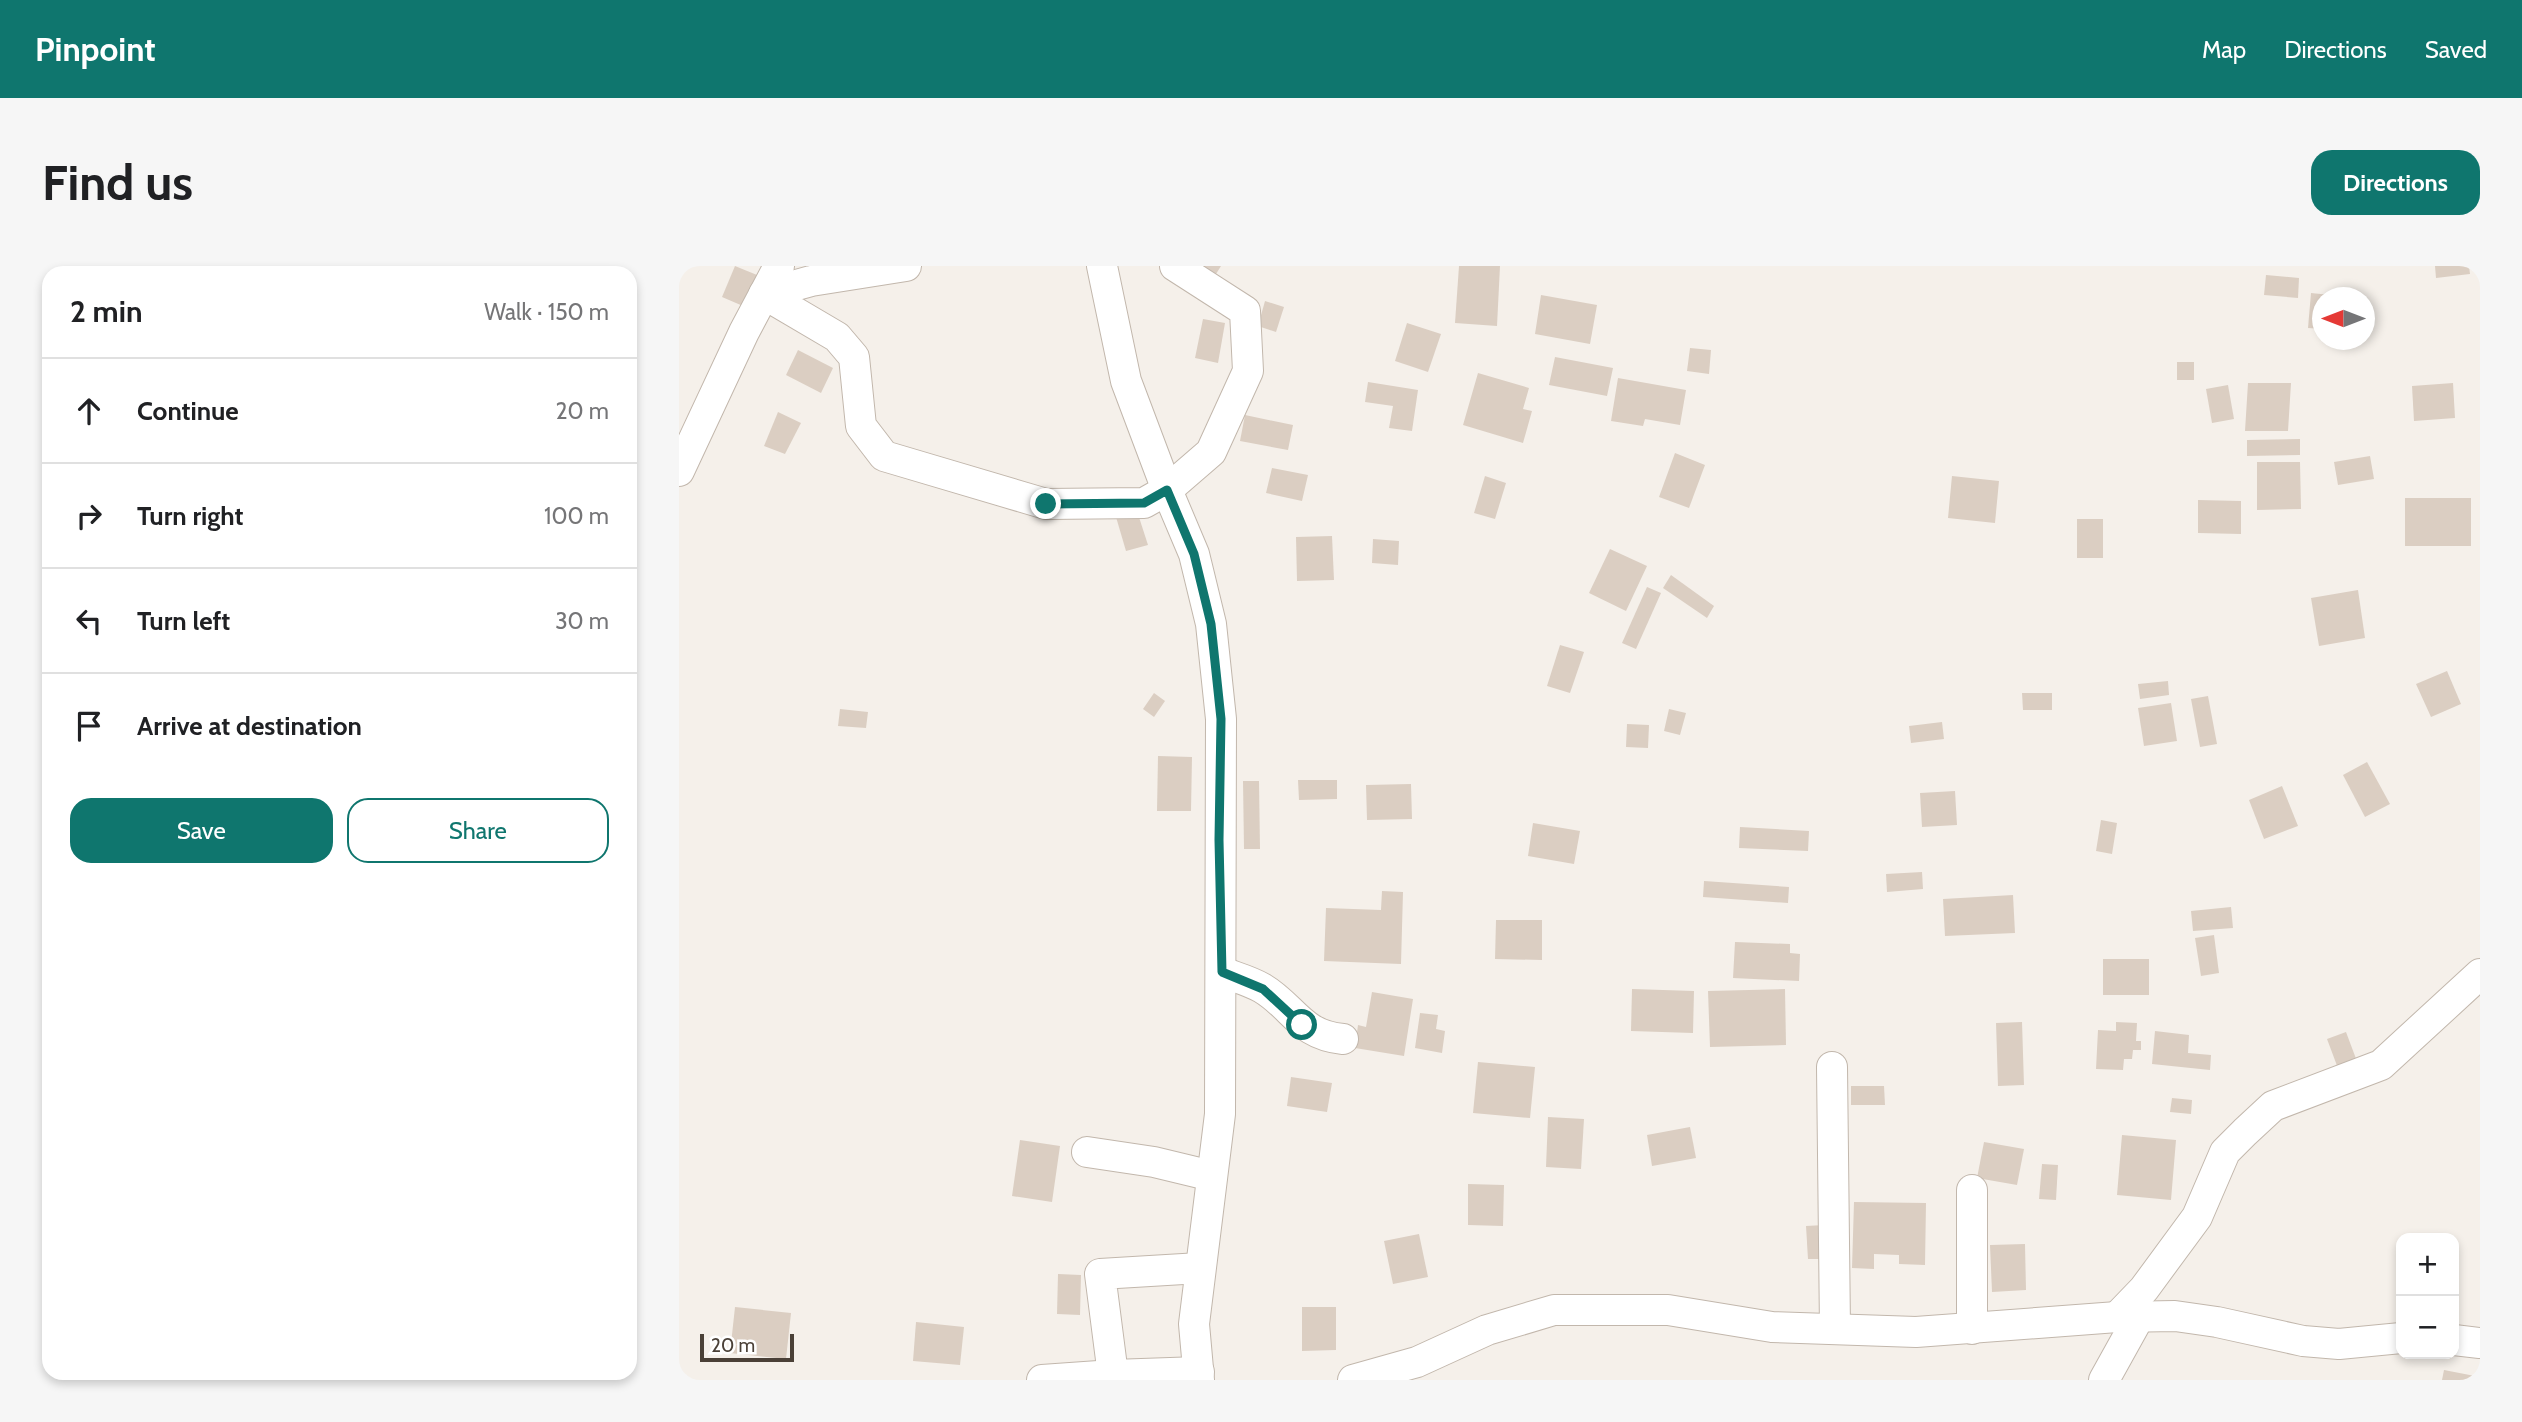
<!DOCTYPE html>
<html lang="en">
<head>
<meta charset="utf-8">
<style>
  :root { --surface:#fff; --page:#f6f6f6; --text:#202124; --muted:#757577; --line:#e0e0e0; --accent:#0f766e }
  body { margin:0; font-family:Cabin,sans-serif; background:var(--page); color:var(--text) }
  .controls { position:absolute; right:21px; bottom:21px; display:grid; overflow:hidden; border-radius:14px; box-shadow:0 4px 10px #0003 }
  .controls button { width:63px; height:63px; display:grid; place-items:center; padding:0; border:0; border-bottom:2px solid var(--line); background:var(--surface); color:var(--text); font:35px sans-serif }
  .compass { position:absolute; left:1633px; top:21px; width:63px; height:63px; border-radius:50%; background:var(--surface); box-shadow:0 4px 10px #0003; rotate:270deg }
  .scale { position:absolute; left:21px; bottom:18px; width:94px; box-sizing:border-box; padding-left:7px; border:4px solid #4a4037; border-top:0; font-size:19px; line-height:24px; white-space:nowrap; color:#4a4037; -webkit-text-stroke:5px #fff; paint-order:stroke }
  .stop { position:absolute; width:21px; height:21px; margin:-16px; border:5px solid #0f766e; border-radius:50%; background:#fff }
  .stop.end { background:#0f766e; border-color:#fff; box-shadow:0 2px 7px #0008 }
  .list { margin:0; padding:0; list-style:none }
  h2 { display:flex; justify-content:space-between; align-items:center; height:91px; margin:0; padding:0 28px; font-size:30px }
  h2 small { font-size:23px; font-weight:400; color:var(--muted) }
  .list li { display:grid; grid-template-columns:46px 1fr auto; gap:21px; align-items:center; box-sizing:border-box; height:105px; padding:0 28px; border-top:2px solid var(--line) }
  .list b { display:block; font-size:26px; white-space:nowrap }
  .list em { font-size:23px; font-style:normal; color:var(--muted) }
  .actions { display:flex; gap:14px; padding:21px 28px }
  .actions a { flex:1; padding:16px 0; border:2px solid var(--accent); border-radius:21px; text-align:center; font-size:24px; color:var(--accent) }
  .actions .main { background:var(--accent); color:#fff }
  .icon { flex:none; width:38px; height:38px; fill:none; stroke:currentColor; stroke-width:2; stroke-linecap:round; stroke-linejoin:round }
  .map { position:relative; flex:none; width:1801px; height:1114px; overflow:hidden; border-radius:21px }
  header { display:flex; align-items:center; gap:42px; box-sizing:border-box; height:98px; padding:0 35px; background:var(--accent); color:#fff }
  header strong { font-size:33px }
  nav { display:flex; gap:38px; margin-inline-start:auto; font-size:24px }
  .intro { display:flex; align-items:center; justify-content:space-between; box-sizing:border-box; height:168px; padding:0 42px }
  h1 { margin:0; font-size:49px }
  .button { padding:18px 32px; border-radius:21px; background:var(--accent); color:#fff; font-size:24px; font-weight:700 }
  main { display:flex; gap:42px; padding:0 42px }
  aside { flex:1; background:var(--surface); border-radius:21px; box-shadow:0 4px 10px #0003 }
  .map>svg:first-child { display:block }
  .building { fill:#dbcec2 }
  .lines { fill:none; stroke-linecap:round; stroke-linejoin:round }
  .minor-casing { stroke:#c2b7ac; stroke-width:32 }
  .minor { stroke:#fff; stroke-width:30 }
  .route { stroke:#0f766e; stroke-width:9 }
</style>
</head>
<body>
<header>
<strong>Pinpoint</strong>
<nav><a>Map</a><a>Directions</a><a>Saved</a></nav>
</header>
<div class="intro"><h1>Find us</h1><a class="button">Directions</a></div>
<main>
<aside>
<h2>2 min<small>Walk · 150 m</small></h2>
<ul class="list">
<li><svg class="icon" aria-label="ahead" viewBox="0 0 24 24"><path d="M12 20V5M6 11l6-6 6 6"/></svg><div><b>Continue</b></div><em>20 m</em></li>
<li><svg class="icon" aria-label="right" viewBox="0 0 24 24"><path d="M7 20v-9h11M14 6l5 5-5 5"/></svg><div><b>Turn right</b></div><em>100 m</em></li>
<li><svg class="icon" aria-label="left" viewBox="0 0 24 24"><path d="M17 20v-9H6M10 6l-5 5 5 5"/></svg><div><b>Turn left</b></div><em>30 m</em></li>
<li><svg class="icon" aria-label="arrive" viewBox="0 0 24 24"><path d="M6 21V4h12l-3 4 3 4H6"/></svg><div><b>Arrive at destination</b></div></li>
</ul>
<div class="actions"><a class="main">Save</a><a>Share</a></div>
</aside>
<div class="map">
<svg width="1801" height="1114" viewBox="0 0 1801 1114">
  <rect width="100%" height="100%" fill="#f5f0ea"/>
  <g class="building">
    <polygon points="56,0 78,9 64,40 43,31"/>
    <polygon points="525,0 542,0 532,16 520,8"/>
    <polygon points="780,0 821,0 818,60 776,57"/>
    <polygon points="1756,0 1790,0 1791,8 1757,12"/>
    <polygon points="1587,9 1620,12 1619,32 1585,29"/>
    <polygon points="1632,27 1661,30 1644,32 1644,63 1629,62"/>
    <polygon points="862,29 918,39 911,78 856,68"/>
    <polygon points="586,35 605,41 597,66 579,60"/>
    <polygon points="524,53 546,57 539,97 516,92"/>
    <polygon points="728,57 762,68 749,106 716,95"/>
    <polygon points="1011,82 1032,84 1030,108 1008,105"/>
    <polygon points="119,84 154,102 142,127 107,109"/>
    <polygon points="876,91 934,102 928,130 870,119"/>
    <rect x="1498" y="96" width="17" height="18"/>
    <polygon points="799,107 850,122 844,143 853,145 844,177 784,159"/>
    <polygon points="939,112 1007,124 1001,159 966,153 964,160 932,155"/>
    <polygon points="689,116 739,124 733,165 710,162 714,140 686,136"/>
    <polygon points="1569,117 1612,117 1609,165 1566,165"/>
    <polygon points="1774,117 1776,152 1735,155 1733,120"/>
    <polygon points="1549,119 1555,153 1533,157 1527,123"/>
    <polygon points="99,146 122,157 106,188 85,180"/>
    <polygon points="566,149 614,159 609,184 561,175"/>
    <polygon points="1621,173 1621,189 1568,190 1568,174"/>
    <polygon points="996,187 1026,199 1010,242 980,231"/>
    <polygon points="1691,190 1695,213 1659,219 1655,196"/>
    <polygon points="1578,196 1621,196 1622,243 1578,244"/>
    <polygon points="593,202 629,209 623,235 587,227"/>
    <polygon points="806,210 827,217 816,253 795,247"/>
    <polygon points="1273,210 1320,215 1316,257 1269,252"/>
    <rect x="1726" y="232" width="66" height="48"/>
    <polygon points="1519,234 1562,235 1562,268 1519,267"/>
    <polygon points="458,245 469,279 447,285 437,251"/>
    <rect x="1398" y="253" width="26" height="39"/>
    <polygon points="653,270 655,314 618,315 617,271"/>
    <polygon points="694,273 720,275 719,299 693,297"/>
    <polygon points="931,283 968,300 947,345 910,327"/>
    <polygon points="992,309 1035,340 1028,352 984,322"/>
    <polygon points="968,321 982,327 957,383 943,377"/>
    <polygon points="1679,324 1686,372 1640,380 1632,332"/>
    <polygon points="881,379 905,386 891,427 868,420"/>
    <polygon points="1768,405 1782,438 1752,451 1737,418"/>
    <polygon points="1489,415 1490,429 1461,433 1459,418"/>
    <polygon points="475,427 486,435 475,451 464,443"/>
    <polygon points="1343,427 1373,427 1373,444 1344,444"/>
    <polygon points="1529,430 1538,478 1521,481 1512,433"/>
    <polygon points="1492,437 1498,475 1465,480 1459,442"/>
    <polygon points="161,443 189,446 187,462 159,460"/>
    <polygon points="990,443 1007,447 1001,469 985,465"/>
    <polygon points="1263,456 1265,473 1232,477 1230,460"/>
    <polygon points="948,458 970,459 969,482 947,481"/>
    <polygon points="479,490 513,491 512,545 478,545"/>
    <polygon points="1688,496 1711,538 1686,551 1664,509"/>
    <polygon points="619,514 658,514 658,533 620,534"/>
    <polygon points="564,515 580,515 581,583 565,583"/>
    <polygon points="732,518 733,553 688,554 687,519"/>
    <polygon points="1603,520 1619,560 1585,573 1570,534"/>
    <polygon points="1276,525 1278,559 1243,561 1241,527"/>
    <polygon points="1422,554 1438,557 1433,588 1417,585"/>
    <polygon points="854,557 901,565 895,598 849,590"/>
    <polygon points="1061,561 1130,565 1129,585 1060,582"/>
    <polygon points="1243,606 1244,623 1208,626 1207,608"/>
    <polygon points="1025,615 1110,621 1109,637 1024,631"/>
    <polygon points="703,625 724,626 722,698 645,695 647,642 702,644"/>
    <polygon points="1334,629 1336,667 1266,670 1264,633"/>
    <polygon points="1552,641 1554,662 1514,665 1512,645"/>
    <polygon points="817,654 863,654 863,694 816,693"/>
    <polygon points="1535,669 1540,707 1522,710 1516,672"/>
    <polygon points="1056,676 1111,678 1111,687 1121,688 1120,715 1054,712"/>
    <rect x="1424" y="693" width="46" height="36"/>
    <polygon points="953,723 1015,725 1014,767 952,765"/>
    <polygon points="1106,723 1107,779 1031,781 1029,725"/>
    <polygon points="693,726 734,733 725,790 676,782 679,759 687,761"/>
    <polygon points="741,747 759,749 757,763 766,765 763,787 736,782"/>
    <polygon points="1343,756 1345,819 1319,820 1317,757"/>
    <polygon points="1437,756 1458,757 1457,775 1462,775 1462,784 1454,784 1453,793 1445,793 1444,804 1417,803 1419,764 1437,765"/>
    <polygon points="1476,765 1510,769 1509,787 1532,789 1531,804 1473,798"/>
    <polygon points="1667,766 1679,798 1660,805 1648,773"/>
    <polygon points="799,796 856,801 851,852 794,847"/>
    <polygon points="612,811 653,817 648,846 608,840"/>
    <polygon points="1172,820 1205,820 1206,839 1172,839"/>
    <polygon points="1493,832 1513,834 1512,848 1491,846"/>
    <polygon points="869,851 905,853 902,903 867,901"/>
    <polygon points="1011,861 1017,892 973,900 968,869"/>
    <polygon points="1443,869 1497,874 1492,934 1438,929"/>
    <polygon points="341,874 381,880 373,936 333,930"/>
    <polygon points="1305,876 1345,883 1338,919 1298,912"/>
    <polygon points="1363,898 1379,899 1377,934 1360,933"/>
    <polygon points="789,918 825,919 824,960 789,959"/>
    <polygon points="1175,936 1247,937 1246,999 1220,998 1220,989 1195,988 1195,1003 1173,1002"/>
    <polygon points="1145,959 1146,993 1129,993 1127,960"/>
    <polygon points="740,968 749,1011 714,1018 705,975"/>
    <polygon points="1346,978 1347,1024 1313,1026 1311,979"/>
    <polygon points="379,1008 402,1009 401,1049 378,1048"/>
    <polygon points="56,1041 112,1047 107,1093 51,1087"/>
    <polygon points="623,1041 657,1041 657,1084 623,1085"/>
    <polygon points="237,1056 285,1061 281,1099 234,1095"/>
    <polygon points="1765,1104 1801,1111 1801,1114 1763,1114"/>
  </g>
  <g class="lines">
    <defs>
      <g id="minor">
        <polyline points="227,0 132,15 85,28 158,71 175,91 182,160 205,190 367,238 465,237 488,224 532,186 569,105 566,45 496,0"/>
        <polyline points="423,0 447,115 488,224 515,288 532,358 542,453 541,848 515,1058 520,1114"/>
        <polyline points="0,205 65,66 100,0"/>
        <path d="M 543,706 C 556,711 571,715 583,722 C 615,741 621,769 664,773"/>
        <polyline points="1153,801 1156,1063"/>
        <polyline points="408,886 475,896 533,910"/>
        <polyline points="1438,1051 1465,1023 1518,951 1546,886 1566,866 1594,840 1702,799 1801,708"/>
        <polyline points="1293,1063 1293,924"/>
        <polyline points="1775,1074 1801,1077"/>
        <polyline points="520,1106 434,1109 421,1008 521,1002"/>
        <polyline points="363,1114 434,1109"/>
        <polyline points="674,1114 738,1096 808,1064 875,1044 989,1044 1093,1061 1237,1066 1438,1051 1496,1050 1538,1056 1624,1075 1660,1078 1722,1072"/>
        <polyline points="1425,1114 1460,1051"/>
      </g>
    </defs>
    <use href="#minor" class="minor-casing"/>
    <use href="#minor" class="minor"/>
  </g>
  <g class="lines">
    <polyline class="route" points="367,238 465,237 488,224 515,288 532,358 542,453 540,574 543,706 584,723 623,759"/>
  </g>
</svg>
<div class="controls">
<button>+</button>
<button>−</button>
</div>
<svg class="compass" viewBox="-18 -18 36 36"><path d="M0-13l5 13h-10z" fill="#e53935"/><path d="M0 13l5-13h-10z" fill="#757577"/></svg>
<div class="scale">20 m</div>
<div class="stop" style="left:623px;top:759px"></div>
<div class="stop end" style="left:367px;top:238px"></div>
</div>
</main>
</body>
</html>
